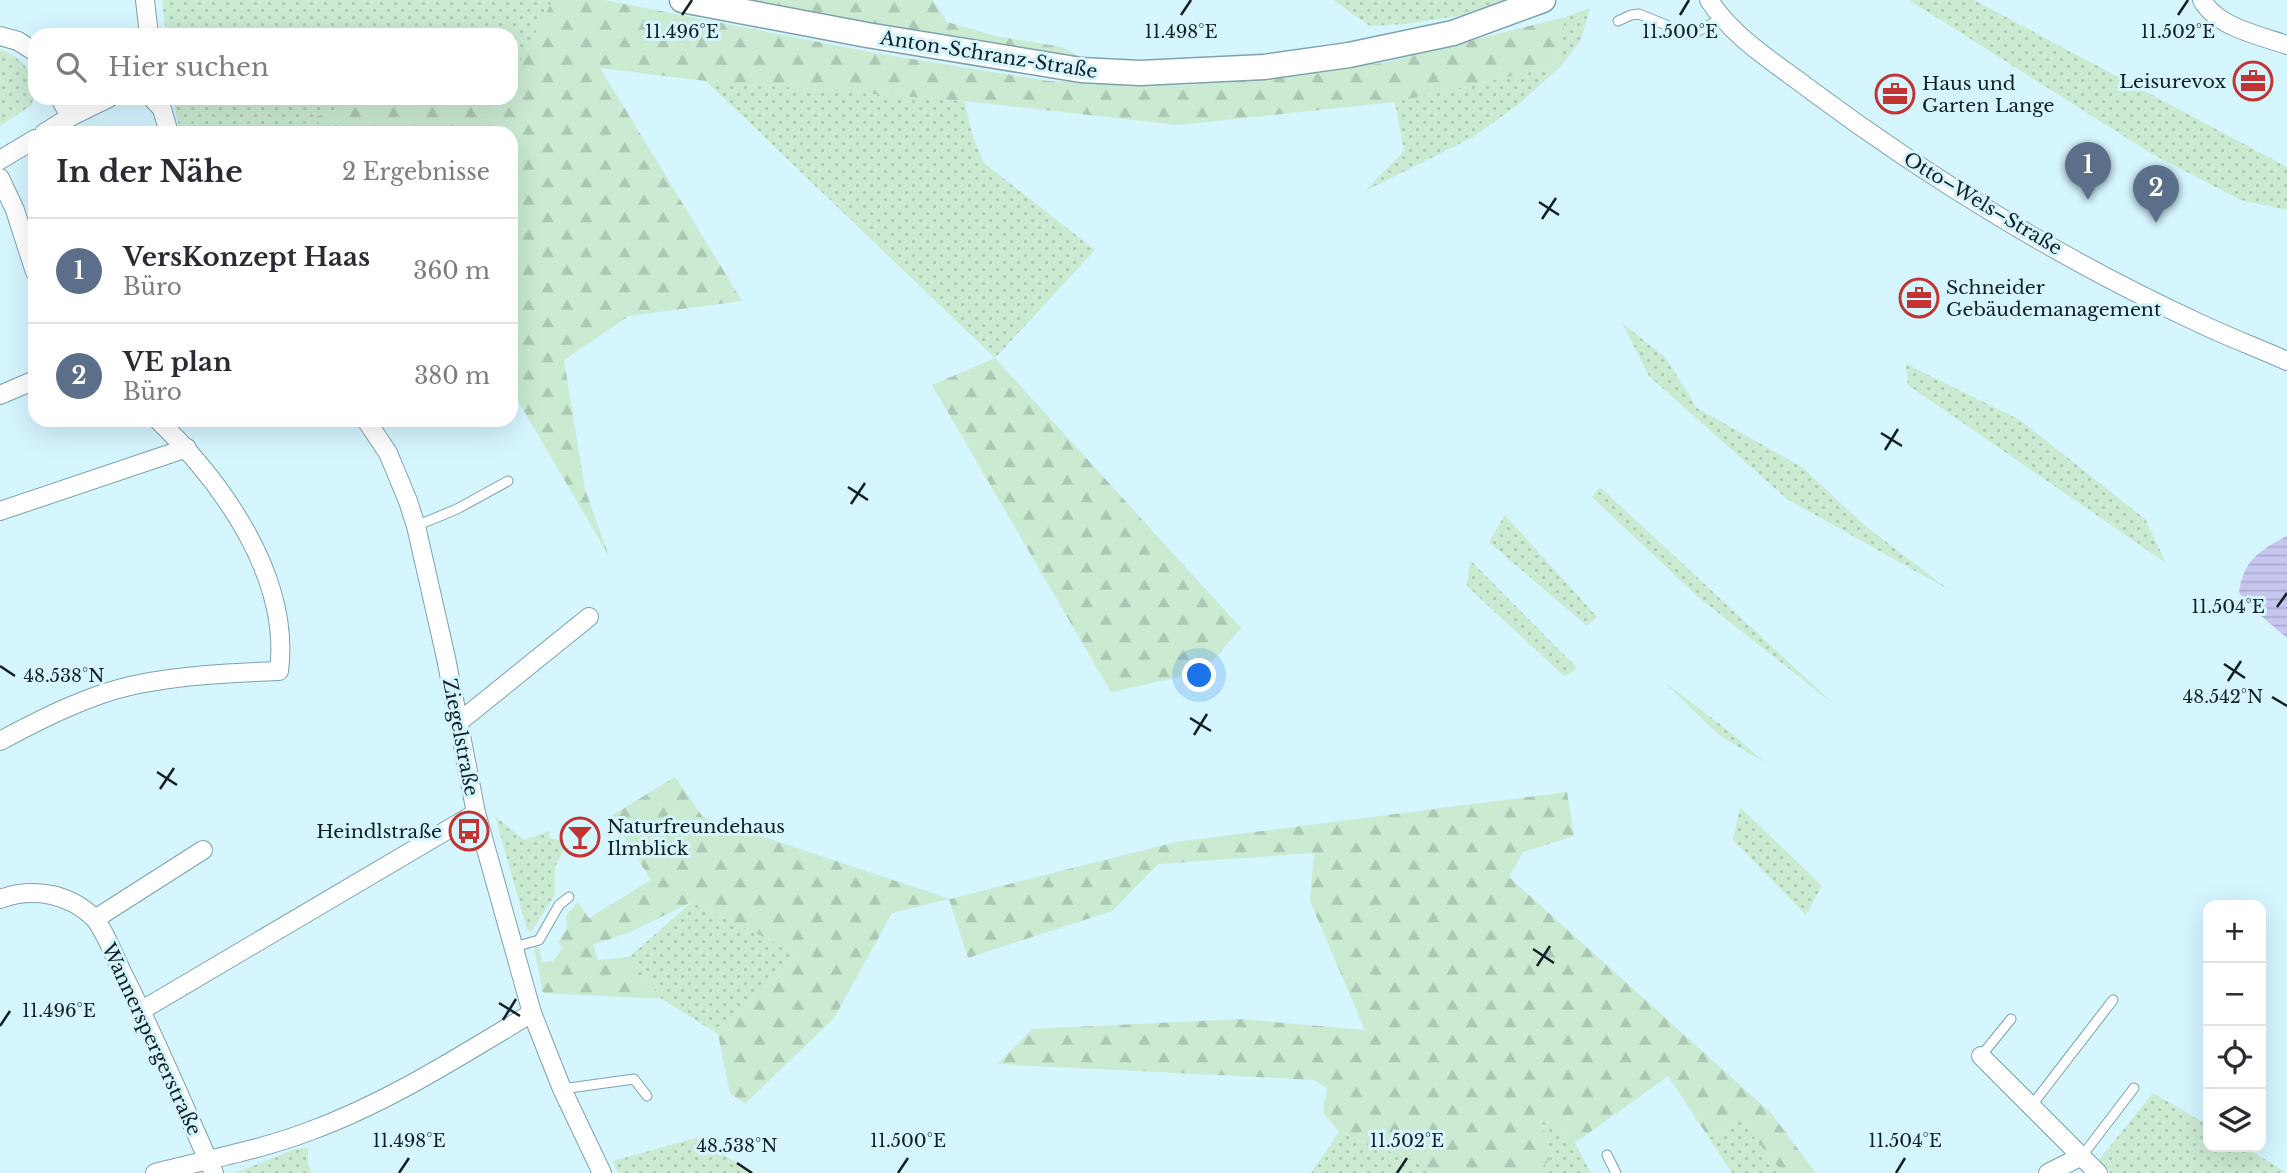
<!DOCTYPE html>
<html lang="de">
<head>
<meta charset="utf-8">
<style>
  :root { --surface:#fff; --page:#f2f2f3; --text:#2b2b33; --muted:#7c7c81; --line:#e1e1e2; --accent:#c23334 }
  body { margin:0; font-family:"Libre Baskerville",serif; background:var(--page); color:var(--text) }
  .controls { position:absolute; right:21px; bottom:21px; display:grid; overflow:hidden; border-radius:14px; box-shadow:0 7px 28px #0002 }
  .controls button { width:63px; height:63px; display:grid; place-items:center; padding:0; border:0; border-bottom:2px solid var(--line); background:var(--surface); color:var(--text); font:35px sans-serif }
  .you { position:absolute; left:1200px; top:676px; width:24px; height:24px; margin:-18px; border:5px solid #fff; border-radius:50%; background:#1a73e8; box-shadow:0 0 0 10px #1a73e833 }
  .badge { display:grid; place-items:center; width:46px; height:46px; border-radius:50%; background:var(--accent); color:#fff; font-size:23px; font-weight:700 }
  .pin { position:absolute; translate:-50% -58px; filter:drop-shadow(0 2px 4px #0008) }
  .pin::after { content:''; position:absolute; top:37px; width:24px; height:21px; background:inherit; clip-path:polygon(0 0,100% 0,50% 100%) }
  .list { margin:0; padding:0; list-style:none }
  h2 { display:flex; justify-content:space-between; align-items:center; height:91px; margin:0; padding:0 28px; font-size:30px }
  h2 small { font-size:23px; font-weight:400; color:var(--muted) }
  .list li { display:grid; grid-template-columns:46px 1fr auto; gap:21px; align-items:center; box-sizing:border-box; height:105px; padding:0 28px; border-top:2px solid var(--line) }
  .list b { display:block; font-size:26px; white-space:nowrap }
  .list p { margin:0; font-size:23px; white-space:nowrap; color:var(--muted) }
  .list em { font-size:23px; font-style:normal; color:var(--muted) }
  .icon { flex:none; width:38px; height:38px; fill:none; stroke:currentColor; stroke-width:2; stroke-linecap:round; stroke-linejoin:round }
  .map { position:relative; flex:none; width:2287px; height:1173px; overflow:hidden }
  .search { position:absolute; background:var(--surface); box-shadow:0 7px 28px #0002; left:28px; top:28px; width:490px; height:77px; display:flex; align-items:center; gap:18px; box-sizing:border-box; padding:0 24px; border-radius:21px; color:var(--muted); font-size:26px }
  .panel { position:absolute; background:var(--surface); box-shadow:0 7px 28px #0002; left:28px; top:126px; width:490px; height:301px; border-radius:21px }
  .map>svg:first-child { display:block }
  .grass { fill:url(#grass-dots) }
  .forest { fill:url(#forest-firs) }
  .water { fill:url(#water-rules) }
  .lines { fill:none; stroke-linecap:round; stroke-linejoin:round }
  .service-casing { stroke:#7da2ae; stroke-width:11 }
  .minor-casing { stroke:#7da2ae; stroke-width:20 }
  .secondary-casing { stroke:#7da2ae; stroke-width:27 }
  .service { stroke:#fff; stroke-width:9 }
  .minor { stroke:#fff; stroke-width:18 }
  .secondary { stroke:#fff; stroke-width:24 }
  .ticks { fill:none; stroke:#112025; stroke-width:2.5 }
  .labels { text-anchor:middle; stroke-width:6; stroke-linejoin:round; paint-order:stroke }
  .street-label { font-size:19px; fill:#112025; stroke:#d5f5ff }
  .poi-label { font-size:19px; fill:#112025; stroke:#d5f5ff; text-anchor:start }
  .ticks-label { font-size:18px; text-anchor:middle; fill:#112025; stroke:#d5f5ff; stroke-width:6; stroke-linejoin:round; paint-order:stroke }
</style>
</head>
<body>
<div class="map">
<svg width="2287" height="1173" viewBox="0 0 2287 1173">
  <defs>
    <pattern id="grass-dots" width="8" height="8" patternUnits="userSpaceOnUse" patternTransform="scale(1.75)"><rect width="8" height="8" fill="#caead2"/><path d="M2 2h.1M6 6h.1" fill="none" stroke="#acc8b4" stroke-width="1.8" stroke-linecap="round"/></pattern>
    <pattern id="forest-firs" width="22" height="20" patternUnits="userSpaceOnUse" patternTransform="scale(1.75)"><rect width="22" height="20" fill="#caead2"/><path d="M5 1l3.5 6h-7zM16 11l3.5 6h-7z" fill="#acc8b4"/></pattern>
    <pattern id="water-rules" width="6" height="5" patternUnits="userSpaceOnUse" patternTransform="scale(1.75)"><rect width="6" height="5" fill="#c7c6f1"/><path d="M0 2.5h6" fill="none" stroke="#aaaace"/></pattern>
  </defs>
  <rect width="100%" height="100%" fill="#d5f5ff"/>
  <g class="grass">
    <polygon points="162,0 553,0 511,79 511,35 166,35"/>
    <polygon points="1333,0 1515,0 1477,13 1405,24 1370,26"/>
    <polygon points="1909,0 1974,0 2287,167 2287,210 2241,200 2152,154"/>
    <polygon points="1590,8 1581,40 1562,65 1519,104 1473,137 1365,191 1404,151 1395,102 1558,66 1565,17"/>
    <path d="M 0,49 C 27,60 38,77 32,105 L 0,126 Z"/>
    <polygon points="706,81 964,101 973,137 984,163 1095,250 995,358"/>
    <polygon points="173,98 501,98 497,104 375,99 315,117 326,133 180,133"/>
    <polygon points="1622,323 1665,357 1697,408 1802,467 1863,524 1949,590 1787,499 1649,376"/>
    <polygon points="1906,364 2020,420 2145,519 2166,563 1908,385"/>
    <polygon points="1600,487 1836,706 1697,596 1592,497"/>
    <polygon points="1505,515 1597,617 1587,626 1489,542"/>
    <polygon points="1470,560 1577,668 1565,677 1467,586"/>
    <polygon points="1663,681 1730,732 1764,762 1720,736"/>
    <polygon points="1740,807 1822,886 1806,915 1733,840"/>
    <polygon points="495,816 524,840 550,831 549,838 568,842 555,867 555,895 531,932 527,929"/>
    <polygon points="692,902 794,952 718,1034 662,999 629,957"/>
    <polygon points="2153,1093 2208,1125 2208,1147 2245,1147 2287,1173 2110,1173 2098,1161"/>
    <polygon points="1539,1112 1575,1143 1591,1173 1538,1173 1552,1156"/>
    <polygon points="1740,1120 1783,1173 1732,1173 1709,1138"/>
    <polygon points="1339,1132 1415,1161 1430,1173 1311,1173"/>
    <polygon points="696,1138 754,1173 618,1173 613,1161"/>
    <polygon points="308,1148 308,1165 312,1173 235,1173 295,1149"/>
  </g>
  <g class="forest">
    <polygon points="553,0 604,0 875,53 1049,81 1187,85 1383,63 1565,17 1558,66 1395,102 1178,125 964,101 706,81 600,68 742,301 629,316 564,360 585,489 608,554 511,389 511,133 326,133 315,117 375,99 497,104 501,98 511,98 511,79"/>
    <polygon points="682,0 933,0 947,22 996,36 1062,47 1084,59"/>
    <polygon points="995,358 1241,628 1204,671 1111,692 932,385"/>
    <polygon points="675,777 703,817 950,899 1176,842 1567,792 1574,836 1523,852 1509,877 1771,1113 1816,1173 1783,1173 1740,1120 1709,1138 1668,1076 1575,1143 1539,1113 1552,1156 1538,1173 1430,1173 1415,1161 1339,1132 1323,1112 1327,1088 1314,1080 998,1064 1032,1029 1240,1019 1365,1030 1310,901 1314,853 1158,864 1112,911 968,958 949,899 892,913 834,1018 745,1104 730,1093 718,1034 794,952 692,902 630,932 593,945 598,960 629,957 662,999 543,993 534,947 539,947 542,962 553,961 563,948 558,942 567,928 566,916 578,902 589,918 651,880 611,816"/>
  </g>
  <path class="water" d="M 2287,536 L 2287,638 L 2245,602 L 2239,592 C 2243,561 2260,550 2287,536 Z"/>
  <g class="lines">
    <defs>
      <g id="service">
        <polyline points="1618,21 1631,15 1639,14 1691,35 1722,18"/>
        <polyline points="416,526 457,509 508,481"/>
        <polyline points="514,947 539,940 559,905 569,897"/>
        <polyline points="1981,1056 2011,1019"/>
        <polyline points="562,1089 634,1079 647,1096"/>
        <polyline points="2032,1105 2113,1000"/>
        <polyline points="1607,1155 1616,1173"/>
        <polyline points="2082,1156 2134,1088"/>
      </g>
      <g id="minor">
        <polyline points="145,0 149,35"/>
        <path d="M 1709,0 C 1733,38 1777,64 1812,91 C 1929,178 2066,262 2199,323 C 2228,337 2258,348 2287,361"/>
        <path d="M 2202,0 C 2218,28 2259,35 2287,45"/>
        <polyline points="0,36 18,41 35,52"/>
        <polyline points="60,98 70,117"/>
        <polyline points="152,98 162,109 169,133"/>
        <polyline points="44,133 70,117 109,98"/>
        <polyline points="0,160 35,139"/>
        <polyline points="0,178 15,210 35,272"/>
        <polyline points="0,395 35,380"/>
        <polyline points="366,420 388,453 408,501 416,526 446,658 476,813 532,1013 562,1089 602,1173"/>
        <polyline points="0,511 187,448"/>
        <polyline points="459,722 589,617"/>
        <path d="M 0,741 C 41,719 88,695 134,685 C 182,675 230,673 279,671 C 291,577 222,482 158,420"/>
        <path d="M 0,899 C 32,887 69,893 94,918 C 104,929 114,955 121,970 C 155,1036 183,1105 214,1173"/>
        <polyline points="95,919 203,850"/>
        <polyline points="142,1010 476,813"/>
        <polyline points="1981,1056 2098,1173"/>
        <path d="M 155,1173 C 206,1160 260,1150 310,1131 C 389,1102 460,1056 532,1013"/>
        <polyline points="2048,1173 2082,1156"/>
      </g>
      <polyline id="secondary" points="682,0 867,35 1081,70 1140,73 1264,67 1349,55 1453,33 1543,0"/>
    </defs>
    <use href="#service" class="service-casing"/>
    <use href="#minor" class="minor-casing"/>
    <use href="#secondary" class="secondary-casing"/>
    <use href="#service" class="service"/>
    <use href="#minor" class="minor"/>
    <use href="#secondary" class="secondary"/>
  </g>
  <path class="ticks" d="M 682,15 L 692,0M 1181,15 L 1191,0M 1680,15 L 1689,0M 2178,15 L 2188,0M 1539,202 L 1559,215M 1542,219 L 1556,198M 1881,433 L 1902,446M 1885,450 L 1898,429M 848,487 L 868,500M 851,504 L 865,483M 2277,607 L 2287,593M 2224,664 L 2245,678M 0,666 L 15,676M 2228,681 L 2241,661M 2272,697 L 2287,706M 1190,718 L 1211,731M 1194,735 L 1207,714M 157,772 L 177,785M 160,789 L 174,768M 1533,949 L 1554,963M 1537,966 L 1550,946M 499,1003 L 520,1016M 503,1020 L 516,999M 0,1026 L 10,1011M 737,1163 L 752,1173M 399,1173 L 409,1158M 898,1173 L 908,1158M 1397,1173 L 1407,1158M 1896,1173 L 1905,1158"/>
  <defs>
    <symbol id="office-ring" viewBox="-11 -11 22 22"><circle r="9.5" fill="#d5f5ff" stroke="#c23334" stroke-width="1.5"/><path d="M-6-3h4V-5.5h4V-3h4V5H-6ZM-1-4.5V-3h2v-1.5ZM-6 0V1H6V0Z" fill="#c23334"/></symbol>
    <symbol id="bus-ring" viewBox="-11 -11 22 22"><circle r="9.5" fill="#d5f5ff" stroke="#c23334" stroke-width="1.5"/><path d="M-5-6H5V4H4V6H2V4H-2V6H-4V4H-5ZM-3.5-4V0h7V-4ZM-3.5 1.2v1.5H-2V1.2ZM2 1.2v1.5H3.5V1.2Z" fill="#c23334"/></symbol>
    <symbol id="bar-ring" viewBox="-11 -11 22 22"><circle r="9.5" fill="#d5f5ff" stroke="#c23334" stroke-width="1.5"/><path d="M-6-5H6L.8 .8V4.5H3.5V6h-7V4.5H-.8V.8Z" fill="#c23334"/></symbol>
  </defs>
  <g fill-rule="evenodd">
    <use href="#office-ring" x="2231" y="59" width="44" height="44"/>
    <use href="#office-ring" x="1873" y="72" width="44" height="44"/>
    <use href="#office-ring" x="1897" y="276" width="44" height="44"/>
    <use href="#bus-ring" x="447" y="809" width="44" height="44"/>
    <use href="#bar-ring" x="558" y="815" width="44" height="44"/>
  </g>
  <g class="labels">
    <g class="street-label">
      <text transform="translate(989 54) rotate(9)" y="7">Anton-Schranz-Straße</text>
      <text transform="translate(1983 203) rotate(31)" y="7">Otto–Wels–Straße</text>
      <text transform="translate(461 737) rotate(79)" y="7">Ziegelstraße</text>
      <text transform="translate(152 1039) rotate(65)" y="7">Wannerspergerstraße</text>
    </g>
    <g class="poi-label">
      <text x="2226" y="88" text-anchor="end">Leisurevox</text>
      <text x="1922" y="90">Haus und<tspan x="1922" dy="22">Garten Lange</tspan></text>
      <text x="1946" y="294">Schneider<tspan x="1946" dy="22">Gebäudemanagement</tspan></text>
      <text x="607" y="833">Naturfreundehaus<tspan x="607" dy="22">Ilmblick</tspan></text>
      <text x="442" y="838" text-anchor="end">Heindlstraße</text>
    </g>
  </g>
  <g class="ticks-label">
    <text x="1181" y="38">11.498°E</text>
    <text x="2178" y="38">11.502°E</text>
    <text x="682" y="38">11.496°E</text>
    <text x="1680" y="38">11.500°E</text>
    <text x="2228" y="613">11.504°E</text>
    <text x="64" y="682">48.538°N</text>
    <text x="2223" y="703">48.542°N</text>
    <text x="59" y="1017">11.496°E</text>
    <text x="409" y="1147">11.498°E</text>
    <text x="908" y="1147">11.500°E</text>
    <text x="1407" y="1147">11.502°E</text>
    <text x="1905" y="1147">11.504°E</text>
    <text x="737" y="1152">48.538°N</text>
  </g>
</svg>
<div class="controls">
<button>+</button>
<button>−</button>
<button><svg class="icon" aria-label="locate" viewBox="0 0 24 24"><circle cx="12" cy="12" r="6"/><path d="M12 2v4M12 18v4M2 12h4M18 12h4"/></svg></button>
<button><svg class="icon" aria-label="layers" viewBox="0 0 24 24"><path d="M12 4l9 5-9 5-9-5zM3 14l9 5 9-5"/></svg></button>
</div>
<div class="you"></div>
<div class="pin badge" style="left:2088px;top:200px;background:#5c6f8a">1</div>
<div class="pin badge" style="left:2156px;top:223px;background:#5c6f8a">2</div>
<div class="search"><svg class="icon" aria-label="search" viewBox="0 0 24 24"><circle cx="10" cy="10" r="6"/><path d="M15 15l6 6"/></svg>Hier suchen</div>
<section class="panel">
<h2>In der Nähe<small>2 Ergebnisse</small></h2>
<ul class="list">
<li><span class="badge" style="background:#5c6f8a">1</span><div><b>VersKonzept Haas</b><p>Büro</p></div><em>360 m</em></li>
<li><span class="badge" style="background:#5c6f8a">2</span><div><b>VE plan</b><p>Büro</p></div><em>380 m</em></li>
</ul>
</section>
</div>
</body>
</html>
